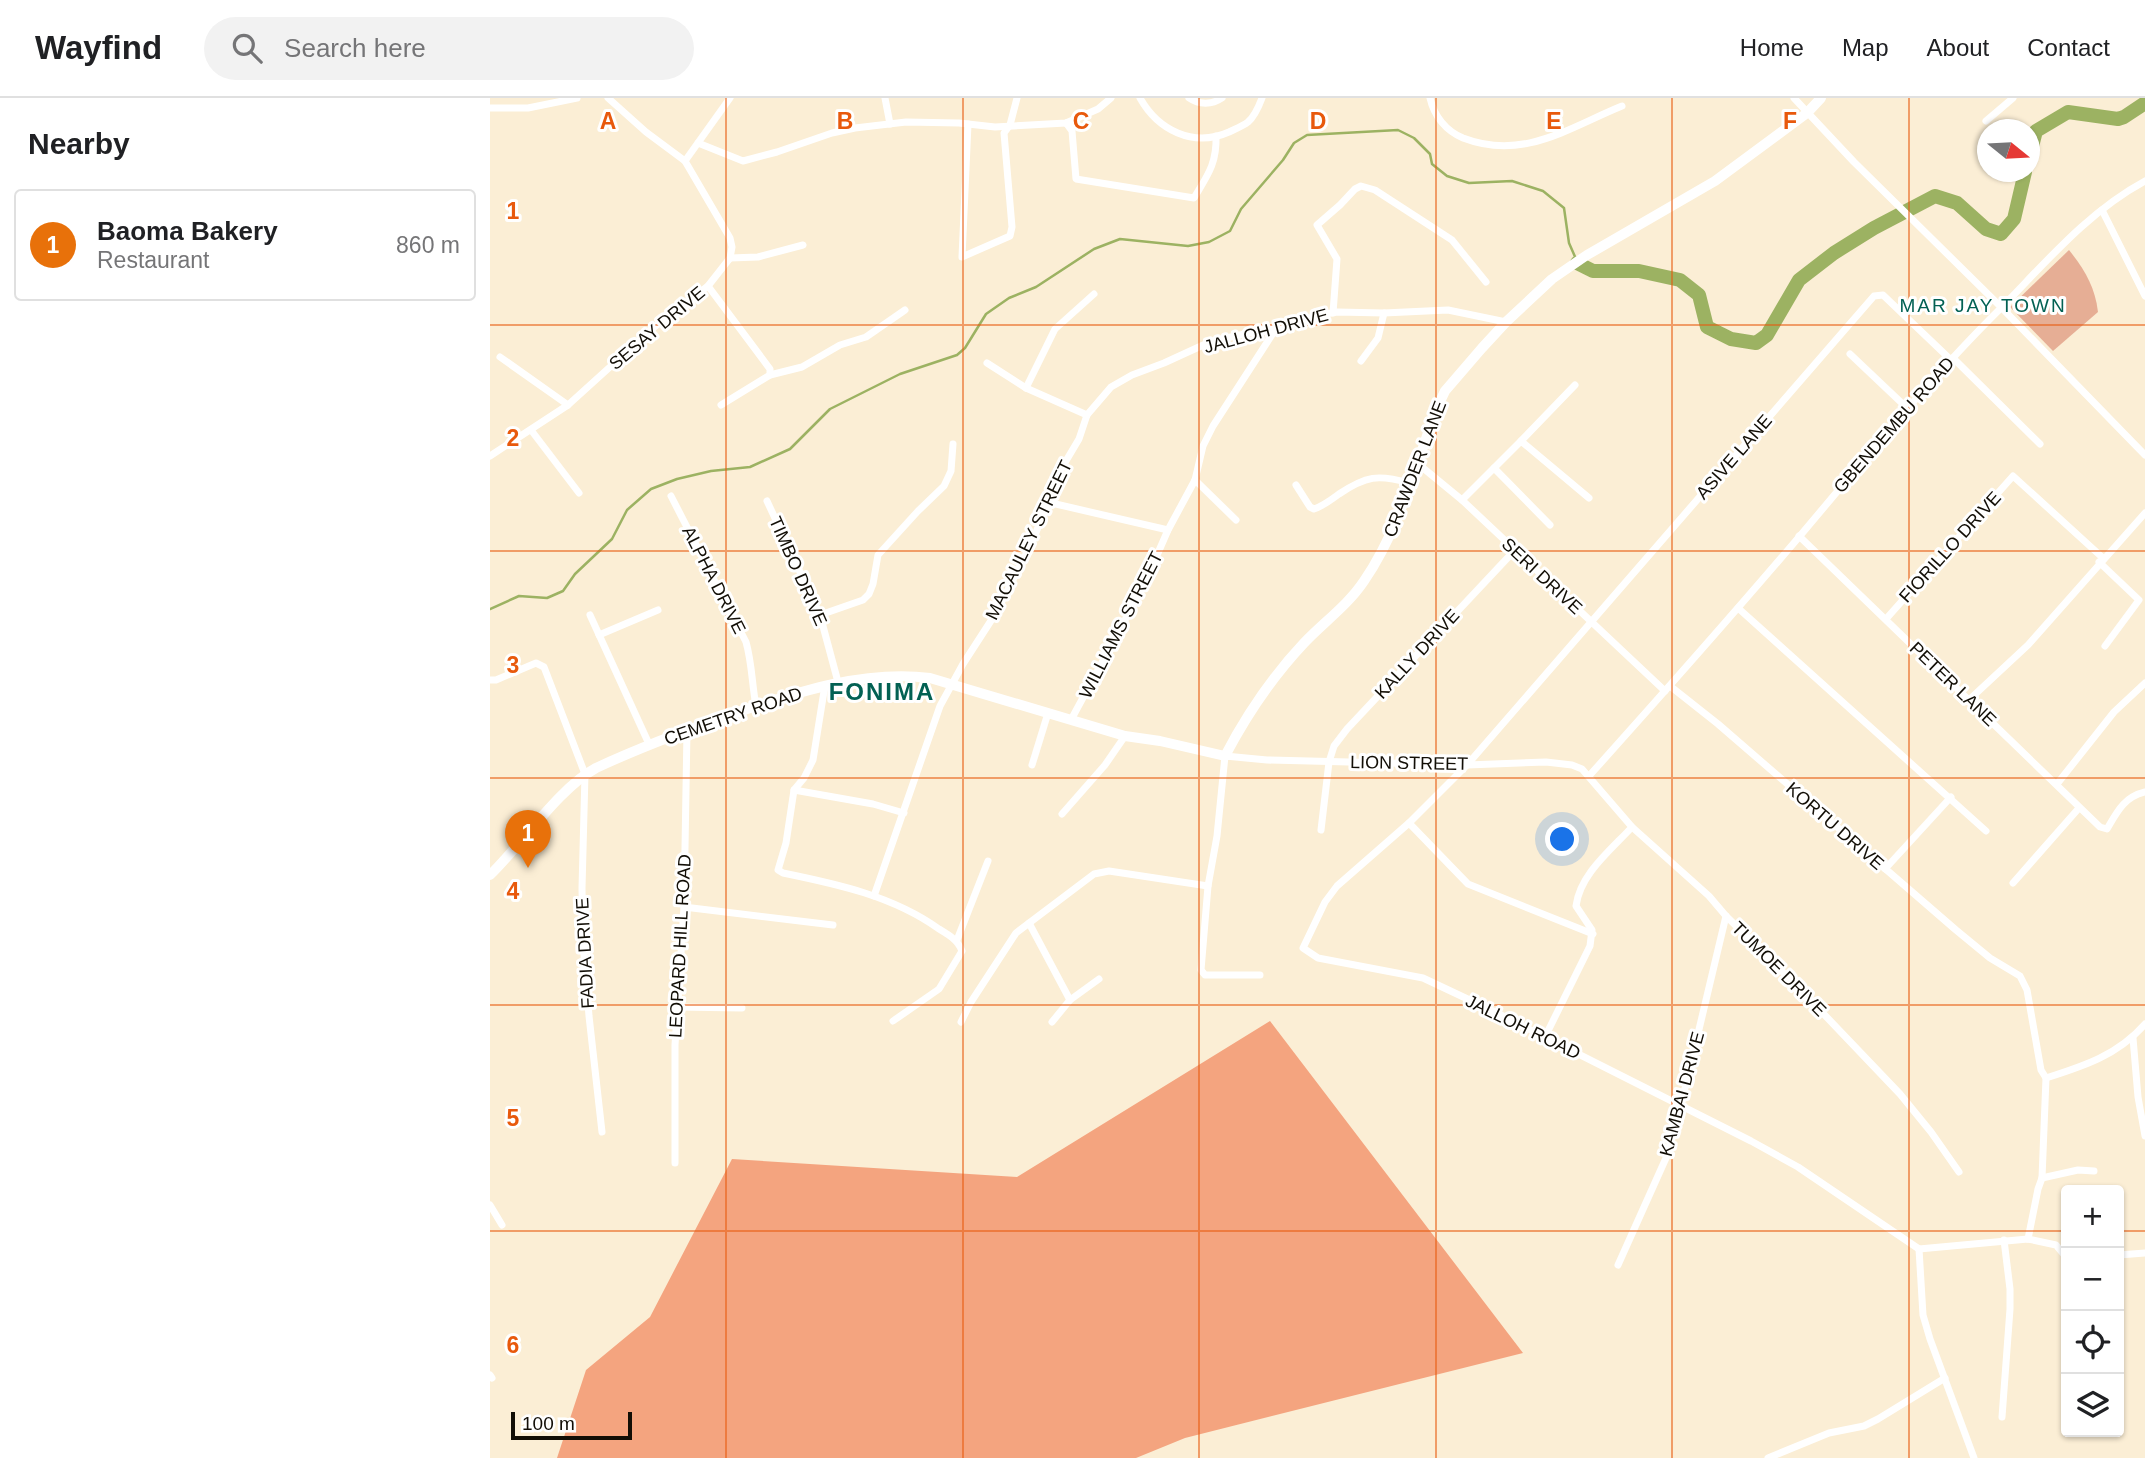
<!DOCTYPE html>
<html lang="en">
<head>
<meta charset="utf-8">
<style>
  :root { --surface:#fff; --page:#f2f2f2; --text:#202124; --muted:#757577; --line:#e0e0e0; --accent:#286d60 }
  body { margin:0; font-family:Arial,sans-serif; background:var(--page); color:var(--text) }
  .controls { position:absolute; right:21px; bottom:21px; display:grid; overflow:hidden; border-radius:7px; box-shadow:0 2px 5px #0004 }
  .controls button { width:63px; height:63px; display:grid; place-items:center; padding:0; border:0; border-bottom:2px solid var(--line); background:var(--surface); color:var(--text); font:35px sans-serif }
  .compass { position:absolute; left:1487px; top:21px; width:63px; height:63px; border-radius:50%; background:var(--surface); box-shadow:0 2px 5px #0004; rotate:108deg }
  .scale { position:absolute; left:21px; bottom:18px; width:121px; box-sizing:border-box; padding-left:7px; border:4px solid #120e06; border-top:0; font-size:19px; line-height:24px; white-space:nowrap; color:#120e06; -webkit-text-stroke:5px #fff; paint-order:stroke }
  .you { position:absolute; left:1073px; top:742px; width:24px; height:24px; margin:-18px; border:5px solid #fff; border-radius:50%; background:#1a73e8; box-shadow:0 0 0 10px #1a73e833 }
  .badge { display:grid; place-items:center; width:46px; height:46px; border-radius:50%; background:var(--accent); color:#fff; font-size:23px; font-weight:700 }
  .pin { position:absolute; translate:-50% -58px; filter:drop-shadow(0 2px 4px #0008) }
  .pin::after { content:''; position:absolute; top:37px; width:24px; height:21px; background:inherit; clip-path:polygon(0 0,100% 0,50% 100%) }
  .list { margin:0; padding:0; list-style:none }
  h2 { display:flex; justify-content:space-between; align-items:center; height:91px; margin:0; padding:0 28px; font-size:30px }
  h2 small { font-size:23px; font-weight:400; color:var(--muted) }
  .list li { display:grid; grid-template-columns:46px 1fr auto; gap:21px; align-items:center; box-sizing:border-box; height:112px; margin:0 14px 14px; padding:0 14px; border:2px solid var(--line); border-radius:7px }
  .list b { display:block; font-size:26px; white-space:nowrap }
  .list p { margin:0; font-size:23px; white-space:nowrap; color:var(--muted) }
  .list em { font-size:23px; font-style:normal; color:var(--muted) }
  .icon { flex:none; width:38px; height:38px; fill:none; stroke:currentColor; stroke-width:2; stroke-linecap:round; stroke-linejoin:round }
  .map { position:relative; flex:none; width:1655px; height:1360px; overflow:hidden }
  header { display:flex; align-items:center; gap:42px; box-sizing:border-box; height:98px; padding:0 35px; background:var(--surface); border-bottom:2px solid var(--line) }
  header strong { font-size:33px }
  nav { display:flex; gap:38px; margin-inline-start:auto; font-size:24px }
  .search { width:490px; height:63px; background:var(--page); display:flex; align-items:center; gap:18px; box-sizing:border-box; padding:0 24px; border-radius:38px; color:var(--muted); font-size:26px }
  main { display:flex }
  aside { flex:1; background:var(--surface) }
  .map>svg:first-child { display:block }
  .green { fill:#e6ae95 }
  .forest { fill:#f4a47f }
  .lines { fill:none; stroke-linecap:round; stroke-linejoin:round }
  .stream { stroke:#9cb262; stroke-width:2.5 }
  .river { stroke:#9cb262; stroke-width:14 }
  .street { stroke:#fff; stroke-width:7 }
  .secondary { stroke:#fff; stroke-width:10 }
  .grid { fill:none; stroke:#e8590c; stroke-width:2; stroke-opacity:0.55 }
  .labels { text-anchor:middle; stroke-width:6; stroke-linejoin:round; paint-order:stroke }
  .street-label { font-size:18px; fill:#120e06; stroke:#fff }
  .neighbourhood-label { font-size:19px; letter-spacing:2px; fill:#036153; stroke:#fff }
  .district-label { font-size:24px; font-weight:bold; letter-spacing:2px; fill:#036153; stroke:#fff }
  .grid-label { font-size:23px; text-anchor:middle; font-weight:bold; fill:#e8590c; stroke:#fff; stroke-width:6; stroke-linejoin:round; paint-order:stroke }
</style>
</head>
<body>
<header>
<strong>Wayfind</strong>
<div class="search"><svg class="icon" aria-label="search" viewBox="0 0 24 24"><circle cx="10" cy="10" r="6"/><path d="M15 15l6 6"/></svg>Search here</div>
<nav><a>Home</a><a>Map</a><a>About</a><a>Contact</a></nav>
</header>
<main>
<aside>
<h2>Nearby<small></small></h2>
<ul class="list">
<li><span class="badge" style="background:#e8710a">1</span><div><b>Baoma Bakery</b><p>Restaurant</p></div><em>860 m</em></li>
</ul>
</aside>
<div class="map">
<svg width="1655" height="1360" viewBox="0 0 1655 1360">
  <rect width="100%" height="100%" fill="#fbeed5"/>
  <path class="green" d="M 1579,152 C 1595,172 1605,189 1608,214 L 1563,253 L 1520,209 Z"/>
  <polygon class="forest" points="780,923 1033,1255 695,1340 646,1360 67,1360 96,1272 160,1219 242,1061 527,1079"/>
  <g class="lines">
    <polyline class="stream" points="0,511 29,498 57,500 73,493 85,476 122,441 137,412 161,391 187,381 221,373 260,369 300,351 340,311 410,276 467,257 475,250 496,216 519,200 546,189 604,151 630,141 698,148 719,144 740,133 751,111 793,62 804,45 817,37 908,32 924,40 940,56 942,66 957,78 979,85 1022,83 1053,93 1074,110 1079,145 1086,161"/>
    <g class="river">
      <polyline points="1540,56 1546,33 1578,14 1628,21 1634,19 1655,5"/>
      <polyline points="1087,165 1103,173 1149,173 1190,182 1209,197 1217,229 1241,241 1266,245 1277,237 1309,182 1344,155 1384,130 1445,98 1467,105 1496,131 1511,136 1524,121 1535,74"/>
    </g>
    <g class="street">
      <polyline points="395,0 400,26"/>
      <path d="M 650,0 C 668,32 703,50 739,34 C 745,31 753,28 758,24 C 765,18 769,8 772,0"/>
      <path d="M 699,0 C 709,7 722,7 732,0"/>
      <path d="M 940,0 C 944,18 956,33 973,40 C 1033,63 1078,30 1132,8"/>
      <polyline points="1304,0 1364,64 1511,209 1655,357"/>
      <polyline points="0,10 38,10 87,0"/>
      <polyline points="1496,23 1523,0"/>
      <path d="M 576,25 L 582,33 L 586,81 L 704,100 C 717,78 727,66 726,38"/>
      <polyline points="478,26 472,159 520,138 522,129 514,35 520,27 527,0"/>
      <polyline points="208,45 253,63 287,54 342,35 365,30 416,24 469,25 505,29 576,25 608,11 621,0"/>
      <polyline points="195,63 240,0"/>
      <polyline points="1612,112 1655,198"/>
      <polyline points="240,160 268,159 313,147"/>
      <polyline points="218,188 280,271 280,277 231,307"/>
      <polyline points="843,215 847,161 827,127 850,107 865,91 871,88 885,92 962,142 996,184"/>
      <polyline points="1360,256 1417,310"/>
      <polyline points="10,259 78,307"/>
      <polyline points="1463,260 1550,346"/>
      <polyline points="871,263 888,240 894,215"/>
      <polyline points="497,265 536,290 597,317"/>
      <polyline points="280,277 312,269 350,247 376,239 415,212"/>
      <polyline points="536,290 565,231 604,196"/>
      <polyline points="41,332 89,395"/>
      <polyline points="1031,343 1085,287"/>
      <polyline points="0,358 78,307 163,230 218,188 240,160 242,149 240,140 195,63 156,34 118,0"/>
      <polyline points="927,365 972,402 1175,593"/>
      <polyline points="1004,370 1060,427"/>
      <polyline points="705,382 746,422"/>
      <path d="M 806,387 L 820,409 L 824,411 C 833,408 841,402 849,396 C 876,378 888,376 919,385"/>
      <path d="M 181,398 L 256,544 C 262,565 262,587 266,608"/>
      <polyline points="972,402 1031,343 1099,400"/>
      <polyline points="277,403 330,517 348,584"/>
      <polyline points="557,404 678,432"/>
      <path d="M 1309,438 L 1610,729 L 1617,731 C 1627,714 1634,699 1655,694"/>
      <polyline points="1609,464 1649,502 1615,548"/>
      <polyline points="1248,510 1496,733"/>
      <polyline points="100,517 159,646"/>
      <polyline points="330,517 373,502 379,496 383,486 388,457 428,413 454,388 461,373 463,346"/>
      <polyline points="1396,521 1523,378 1613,460"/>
      <polyline points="109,537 168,512"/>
      <polyline points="0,582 6,582 46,565 54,569 95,676 92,790 93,844 99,918 112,1034"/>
      <path d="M 335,587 L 323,662 L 314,680 L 304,692 L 296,745 L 288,772 L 293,775 C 347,786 403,798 449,831 C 459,837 468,842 472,853 L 449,891 L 403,923"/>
      <path d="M 1180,588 L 1228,626 L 1466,832 L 1500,860 L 1530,878 L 1537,892 L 1551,972 L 1556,980 C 1594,968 1628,957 1655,926"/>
      <polyline points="1480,601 1538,547 1655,415"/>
      <polyline points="582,620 654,487 678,432 705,382 713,348 723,328 787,229"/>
      <polyline points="542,667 558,615"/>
      <path d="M 1099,678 C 1170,599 1240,520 1309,439 C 1375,361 1439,281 1512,209 C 1556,164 1599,113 1655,83"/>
      <polyline points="1567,686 1624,614 1655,585"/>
      <polyline points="304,692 383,706 414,715"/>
      <polyline points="572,716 615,667 635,638"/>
      <polyline points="919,725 978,786 1103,836"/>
      <polyline points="831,732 839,664 844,648 857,631 1024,453"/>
      <polyline points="1395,771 1461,699"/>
      <polyline points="1523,785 1589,710"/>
      <polyline points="384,798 450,608 473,566 504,518 521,486 544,440 567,378 589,341 597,317 621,289 642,277 674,265 722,243 806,225 829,217 847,214 894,215 958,212 1016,224"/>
      <polyline points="194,809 343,827"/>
      <polyline points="539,825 580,902"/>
      <polyline points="467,842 498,763"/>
      <polyline points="770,877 715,877 711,872 718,788 727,738 735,658 777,662 977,667 1056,664 1082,667 1092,671 1142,729 1219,798 1236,818 1307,888 1410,996 1441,1034 1469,1074"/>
      <polyline points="187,909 252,910"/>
      <polyline points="471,924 481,904 526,835 604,776 619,773 718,788"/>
      <polyline points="562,924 580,902 609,881"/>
      <path d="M 1055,939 L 1100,848 L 1102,832 L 1086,808 C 1090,776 1121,752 1142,729"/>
      <polyline points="1643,940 1648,999 1655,1038"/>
      <polyline points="185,1065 185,947 194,809 197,632"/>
      <polyline points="1552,1080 1588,1072 1604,1073"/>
      <polyline points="0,1107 12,1127"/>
      <polyline points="1538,1141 1548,1091 1552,1080 1556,980"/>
      <polyline points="1429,1151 1308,1069 1261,1043 1003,913 933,880 828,860 813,850 835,804 847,788 919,725 977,667 1384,198 1393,197 1461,262"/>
      <polyline points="1429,1151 1433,1217 1440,1241 1484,1360"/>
      <polyline points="1429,1151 1538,1141 1566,1147 1576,1159"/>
      <polyline points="1629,1157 1655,1155"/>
      <polyline points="1128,1167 1176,1060 1191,1007 1236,818"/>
      <polyline points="0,1277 2,1280"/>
      <polyline points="1512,1319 1520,1211 1520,1191 1514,1142"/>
      <polyline points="1278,1360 1339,1335 1374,1328 1388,1321 1455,1280"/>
    </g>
    <path class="secondary" d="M 0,777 C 32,746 69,690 106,670 C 153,648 202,630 251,613 C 311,593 375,572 440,580 L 635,638 L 670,643 L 735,658 C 757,616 782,579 814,545 C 834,524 858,507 874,483 C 909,432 925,370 946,312 L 955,293 L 992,250 L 1016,224 L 1062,181 L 1097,157 L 1225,83 L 1317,15 L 1331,0"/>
  </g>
  <path class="grid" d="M 236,0 L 236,1360M 473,0 L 473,1360M 709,0 L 709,1360M 946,0 L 946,1360M 1182,0 L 1182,1360M 1419,0 L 1419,1360M 0,227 L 1655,227M 0,453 L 1655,453M 0,680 L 1655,680M 0,907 L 1655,907M 0,1133 L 1576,1133M 1629,1133 L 1655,1133"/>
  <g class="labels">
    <g class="street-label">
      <text transform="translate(167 230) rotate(-40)" y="6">SESAY DRIVE</text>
      <text transform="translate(776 233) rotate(-15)" y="6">JALLOH DRIVE</text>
      <text transform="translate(1404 327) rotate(-49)" y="6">GBENDEMBU ROAD</text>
      <text transform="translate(1244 359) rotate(-49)" y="6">ASIVE LANE</text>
      <text transform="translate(925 371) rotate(-69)" y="6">CRAWDER LANE</text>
      <text transform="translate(539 442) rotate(-64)" y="6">MACAULEY STREET</text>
      <text transform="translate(1460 449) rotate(-48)" y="6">FIORILLO DRIVE</text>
      <text transform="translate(308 473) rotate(66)" y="6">TIMBO DRIVE</text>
      <text transform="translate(1052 478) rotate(43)" y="6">SERI DRIVE</text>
      <text transform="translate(224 482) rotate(63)" y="6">ALPHA DRIVE</text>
      <text transform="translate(631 527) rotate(-63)" y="6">WILLIAMS STREET</text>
      <text transform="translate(927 556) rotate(-47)" y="6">KALLY DRIVE</text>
      <text transform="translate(1463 586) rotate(44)" y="6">PETER LANE</text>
      <text transform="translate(243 618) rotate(-19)" y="6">CEMETRY ROAD</text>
      <text transform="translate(919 665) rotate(1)" y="6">LION STREET</text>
      <text transform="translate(1345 728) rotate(41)" y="6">KORTU DRIVE</text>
      <text transform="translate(190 848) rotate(-87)" y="6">LEOPARD HILL ROAD</text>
      <text transform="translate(95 855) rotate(-93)" y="6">FADIA DRIVE</text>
      <text transform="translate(1289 871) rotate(45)" y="6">TUMOE DRIVE</text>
      <text transform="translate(1033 929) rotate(26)" y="6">JALLOH ROAD</text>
      <text transform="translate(1192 996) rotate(-75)" y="6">KAMBAI DRIVE</text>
    </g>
    <g class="neighbourhood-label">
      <text x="1493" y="214">MAR JAY TOWN</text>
    </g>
    <g class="district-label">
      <text x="392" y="602">FONIMA</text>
    </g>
  </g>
  <g class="grid-label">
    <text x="118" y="31">A</text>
    <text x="355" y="31">B</text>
    <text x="591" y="31">C</text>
    <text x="828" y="31">D</text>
    <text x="1064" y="31">E</text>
    <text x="1300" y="31">F</text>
    <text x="23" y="121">1</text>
    <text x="23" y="348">2</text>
    <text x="23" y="575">3</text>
    <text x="23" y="801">4</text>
    <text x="23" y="1028">5</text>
    <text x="23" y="1255">6</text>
  </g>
</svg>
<div class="controls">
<button>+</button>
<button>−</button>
<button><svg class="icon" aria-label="locate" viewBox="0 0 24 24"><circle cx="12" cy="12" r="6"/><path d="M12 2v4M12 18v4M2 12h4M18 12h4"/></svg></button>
<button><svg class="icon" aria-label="layers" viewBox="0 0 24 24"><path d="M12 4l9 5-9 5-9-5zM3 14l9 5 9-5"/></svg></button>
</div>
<svg class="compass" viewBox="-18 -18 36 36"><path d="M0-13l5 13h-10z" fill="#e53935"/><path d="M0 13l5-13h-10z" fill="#757577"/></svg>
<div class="scale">100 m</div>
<div class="you"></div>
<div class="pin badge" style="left:38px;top:770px;background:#e8710a">1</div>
</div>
</main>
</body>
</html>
